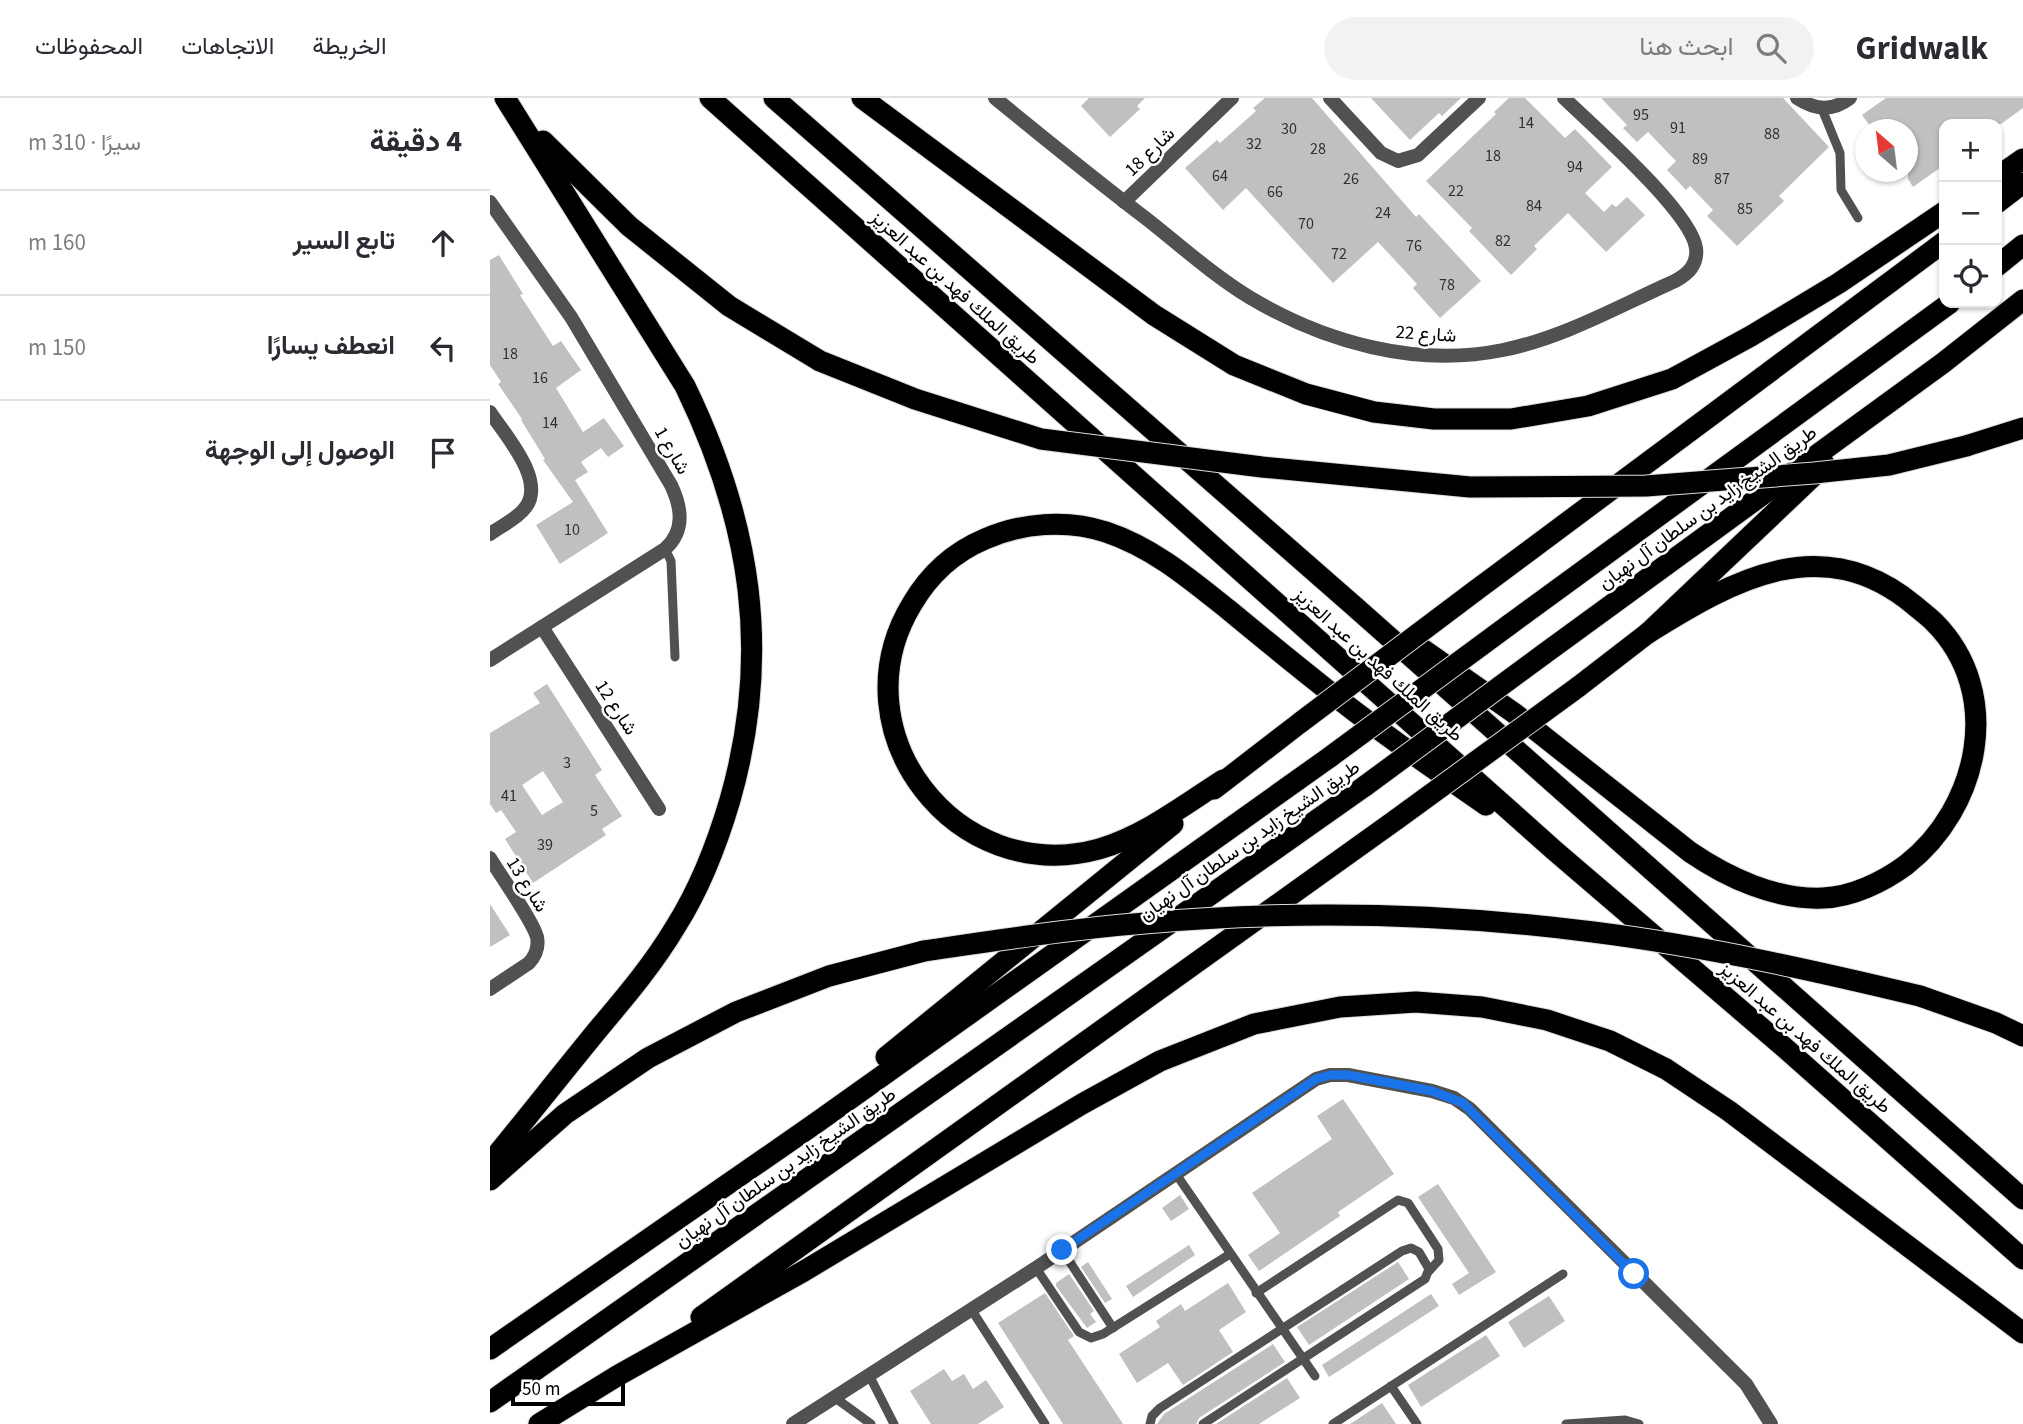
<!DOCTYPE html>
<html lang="ar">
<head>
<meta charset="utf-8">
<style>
  :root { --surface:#fff; --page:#f2f2f3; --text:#2b2b33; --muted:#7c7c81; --line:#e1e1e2 }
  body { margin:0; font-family:"Source Sans 3",Vazirmatn,sans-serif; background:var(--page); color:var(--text); direction:rtl }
  .controls { position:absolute; right:21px; top:21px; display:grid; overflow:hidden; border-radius:14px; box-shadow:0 2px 5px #0004 }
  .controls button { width:63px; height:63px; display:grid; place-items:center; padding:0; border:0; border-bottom:2px solid var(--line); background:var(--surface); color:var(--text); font:35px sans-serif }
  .compass { position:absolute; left:1365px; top:21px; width:63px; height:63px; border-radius:50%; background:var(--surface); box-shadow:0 2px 5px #0004; rotate:332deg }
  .scale { position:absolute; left:21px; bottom:18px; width:114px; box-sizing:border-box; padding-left:7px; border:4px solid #000; border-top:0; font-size:19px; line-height:24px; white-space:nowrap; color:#000; -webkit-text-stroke:5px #fff; paint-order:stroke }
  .stop { position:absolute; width:21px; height:21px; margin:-16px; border:5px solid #1a73e8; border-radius:50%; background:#fff }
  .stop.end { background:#1a73e8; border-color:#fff; box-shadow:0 2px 7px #0008 }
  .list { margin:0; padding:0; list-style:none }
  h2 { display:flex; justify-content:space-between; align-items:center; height:91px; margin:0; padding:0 28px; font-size:30px }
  h2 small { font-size:23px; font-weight:400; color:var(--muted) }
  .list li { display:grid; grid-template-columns:46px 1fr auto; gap:21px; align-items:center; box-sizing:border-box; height:105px; padding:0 28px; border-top:2px solid var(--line) }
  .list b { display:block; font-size:26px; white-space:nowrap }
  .list em { font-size:23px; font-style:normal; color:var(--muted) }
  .icon { flex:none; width:38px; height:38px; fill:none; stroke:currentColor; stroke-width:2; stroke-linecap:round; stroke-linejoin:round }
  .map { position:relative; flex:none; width:1533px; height:1326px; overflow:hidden; direction:ltr }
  header { display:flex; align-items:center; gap:42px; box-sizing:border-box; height:98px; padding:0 35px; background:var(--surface); border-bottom:2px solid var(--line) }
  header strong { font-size:33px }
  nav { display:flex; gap:38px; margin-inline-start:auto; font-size:24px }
  .search { width:490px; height:63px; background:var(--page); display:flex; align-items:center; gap:18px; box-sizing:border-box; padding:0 24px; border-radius:38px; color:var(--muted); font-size:26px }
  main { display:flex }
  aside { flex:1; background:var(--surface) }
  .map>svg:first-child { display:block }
  .building { fill:#c0c0c0; fill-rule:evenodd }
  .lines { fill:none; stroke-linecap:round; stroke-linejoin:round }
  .highway-casing { stroke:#dbdbdb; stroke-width:23 }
  .lane { stroke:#515151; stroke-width:9 }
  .street { stroke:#515151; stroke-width:14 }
  .highway { stroke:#000; stroke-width:21 }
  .highway-bridge-casing { stroke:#dbdbdb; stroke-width:23; stroke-linecap:butt }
  .highway-bridge { stroke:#000; stroke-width:21 }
  .route { stroke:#1a73e8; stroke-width:9 }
  .labels { text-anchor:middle; stroke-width:5; stroke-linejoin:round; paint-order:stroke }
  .number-label { font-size:16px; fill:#303030 }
  .street-label { font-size:19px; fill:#000; stroke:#fff }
</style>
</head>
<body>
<header>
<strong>Gridwalk</strong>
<div class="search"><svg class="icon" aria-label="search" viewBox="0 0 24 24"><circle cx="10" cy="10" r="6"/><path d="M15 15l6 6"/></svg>ابحث هنا</div>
<nav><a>الخريطة</a><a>الاتجاهات</a><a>المحفوظات</a></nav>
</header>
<main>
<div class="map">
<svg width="1533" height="1326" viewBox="0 0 1533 1326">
  <rect width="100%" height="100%" fill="#fff"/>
  <g class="building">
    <polygon points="599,0 655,0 647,8 650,11 620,39 591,8"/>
    <polygon points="775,0 822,0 926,119 929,116 991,183 950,220 923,190 927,186 888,144 843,185 756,90 733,112 695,70 727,42 730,45 766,13 763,10"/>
    <polygon points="881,0 971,0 952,18 949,15 920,42"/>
    <polygon points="1019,0 1035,0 1075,40 1085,31 1122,69 1095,95 1114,114 1122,106 1126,109 1137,99 1155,117 1116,154 1078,115 1044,148 1047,151 1021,177 979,133 982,130 936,83 1006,16 1004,14"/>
    <polygon points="1111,0 1293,0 1339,49 1289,98 1294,103 1247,148 1217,118 1223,112 1200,88 1196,92 1177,72 1186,63 1158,34 1147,44 1133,30 1137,27"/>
    <polygon points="1396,0 1533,0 1533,10 1511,26 1454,26 1454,67 1423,89 1418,81 1418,32 1383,32 1372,17"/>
    <polygon points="9,157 33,196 30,197 63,248 71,243 91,272 66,290 93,334 114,320 134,348 118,359 111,350 91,364 98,374 85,382 118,435 70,466 46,427 83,404 53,362 55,361 31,322 32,321 8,286 11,284 0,267 0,162"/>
    <path d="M 57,586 L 112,672 L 105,677 L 132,718 L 112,731 L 116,737 L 43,785 L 15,741 L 26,734 L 11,712 L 6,715 L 0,706 L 0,635 L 50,605 L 43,595 ZM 53,673 L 73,704 L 52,717 L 32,687 Z"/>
    <polygon points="0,806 20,837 0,849"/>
    <polygon points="853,1001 904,1076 848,1114 850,1118 769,1173 758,1157 790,1135 762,1095 842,1041 827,1018"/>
    <polygon points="948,1086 1006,1174 969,1197 962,1186 979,1175 928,1099"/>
    <polygon points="690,1097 699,1111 681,1123 672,1110"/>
    <polygon points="699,1147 705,1157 643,1199 636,1188"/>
    <polygon points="598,1164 622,1201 615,1205 591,1169"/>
    <polygon points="908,1164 919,1181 819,1247 807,1229"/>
    <polygon points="579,1176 604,1213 600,1216 606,1224 597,1230 566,1188 566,1185"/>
    <polygon points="738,1185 756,1214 729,1232 743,1254 693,1287 678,1265 647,1285 629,1256 670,1229 666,1223 691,1206 695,1213"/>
    <polygon points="555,1195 584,1238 578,1242 633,1326 573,1326 508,1225"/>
    <polygon points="941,1196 949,1208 839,1279 832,1267"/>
    <polygon points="1059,1198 1075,1223 1034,1250 1018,1224"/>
    <polygon points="996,1237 1010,1258 931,1309 918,1287"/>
    <polygon points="783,1246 795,1264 709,1320 706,1326 667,1326 674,1316"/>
    <polygon points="454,1271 462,1283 474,1276 483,1291 496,1282 514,1309 488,1326 441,1326 420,1293"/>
    <polygon points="797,1280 810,1300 769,1326 726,1326"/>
    <polygon points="892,1305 906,1326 860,1326"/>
  </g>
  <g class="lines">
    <defs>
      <g id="highway">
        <polyline points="220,0 1065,753 1295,950 1533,1161"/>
        <polyline points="284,0 864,508 1533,1101"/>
        <polyline points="372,0 664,217 744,267 816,296 884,314 944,321 1021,321 1098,308 1182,281 1261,238 1349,185 1454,114"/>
        <polyline points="53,43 139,128 239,208 330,263"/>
        <polyline points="1507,79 1533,61"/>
        <polyline points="1507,105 1533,85"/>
        <polyline points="1507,168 1533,147"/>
        <polyline points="1476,348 1533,330"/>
        <polyline points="985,493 1454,144"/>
        <polyline points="1019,527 1460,205"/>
        <path d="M 921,543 L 1024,615 L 1200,754 C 1238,780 1286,802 1333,800 C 1362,799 1393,784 1416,767 C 1489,710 1515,595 1444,524 C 1438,518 1431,513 1424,507 C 1332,431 1243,482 1158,535"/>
        <polyline points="1054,556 1453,265 1533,202"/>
        <polyline points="1088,589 1158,535 1335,367"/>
        <path d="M 733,682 C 694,707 654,738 609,751 C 466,790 345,633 422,506 C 439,477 464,454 495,441 C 532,425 576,421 616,434 C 664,450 701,482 740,513 C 769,537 797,560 826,583 C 880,627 938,667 996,707"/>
        <polyline points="724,691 811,624"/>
        <polyline points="1430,898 1506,925 1533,938"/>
        <polyline points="396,959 683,726"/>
        <path d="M 0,1065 C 37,1020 73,974 110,929 C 137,897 164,865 186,828 C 210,790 227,746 240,702 C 282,555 261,424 195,288 L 15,0"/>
        <polyline points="0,1082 75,1016 158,960 246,914 339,878 434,853"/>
        <polyline points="211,1219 907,721"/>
        <polyline points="0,1251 326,1025 840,659"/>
        <polyline points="0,1304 875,688"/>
        <polyline points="49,1326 127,1278 314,1173 592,1006 670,963 764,926 850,909 926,904 992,909 1057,922 1120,943 1176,971 1239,1013 1533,1235"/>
      </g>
    </defs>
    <use href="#highway" class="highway-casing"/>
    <g class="lane">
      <polyline points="1332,11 1350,55 1351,92 1368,120"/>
      <polyline points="175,451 181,463 185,559"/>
      <polyline points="686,1076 825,1278"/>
      <polyline points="572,1152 623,1230"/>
      <polyline points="546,1170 589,1234 601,1240 613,1236 740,1156"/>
      <polyline points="766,1195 908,1102 918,1105 948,1151 949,1162 939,1173"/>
      <polyline points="481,1211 555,1326"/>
      <polyline points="379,1277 404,1326"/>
      <polyline points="901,1288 927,1326"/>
      <polyline points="344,1299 381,1326"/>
      <polyline points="660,1326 662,1318 670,1310 912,1153 921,1150 929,1154 939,1171 935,1181 713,1326"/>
      <polyline points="843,1326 1073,1176"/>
      <polyline points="1076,1326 1135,1322 1149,1326"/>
    </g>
    <g class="street">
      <path d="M 505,0 C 555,41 606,82 658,122 C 691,148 723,177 759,199 C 834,244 926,270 1013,252 C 1073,240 1129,208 1185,183 C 1198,176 1208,167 1206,150 C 1201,114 1103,28 1074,0"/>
      <polyline points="840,0 891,55 908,63 928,57 989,0"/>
      <path d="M 1307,0 C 1325,12 1342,14 1360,0"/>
      <path d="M 0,104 L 81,219 L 181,387 C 192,410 195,433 175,451 L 0,562"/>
      <polyline points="634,104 742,0"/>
      <path d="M 0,314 C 15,337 57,383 35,410 C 27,421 11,428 0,436"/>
      <polyline points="52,529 169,711"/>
      <path d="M 0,760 C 10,777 43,823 47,839 C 49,849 46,857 39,865 L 0,891"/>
      <polyline points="303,1326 546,1170 826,981 840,977 858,977 942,993 964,1000 980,1011 1256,1286 1281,1326"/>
    </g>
    <use href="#highway" class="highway"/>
    <defs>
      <g id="highway-bridge">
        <polyline points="330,263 425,301 551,341 772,369 980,389 1156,388 1324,375 1399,367 1476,348"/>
        <polyline points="811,624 985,493"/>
        <polyline points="840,659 1019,527"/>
        <polyline points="875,688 1054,556"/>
        <polyline points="907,721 1088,589"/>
        <path d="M 434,853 C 508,842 581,831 655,825 C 803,812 956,815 1103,834 C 1214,848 1322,872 1430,898"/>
      </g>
    </defs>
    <use href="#highway-bridge" class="highway-bridge-casing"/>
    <use href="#highway-bridge" class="highway-bridge"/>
  </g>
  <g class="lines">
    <polyline class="route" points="572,1152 826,981 840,977 858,977 942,993 973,1005 1144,1176"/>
  </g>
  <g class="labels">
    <g class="number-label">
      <text x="1151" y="22">95</text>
      <text x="1036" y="30">14</text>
      <text x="1188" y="35">91</text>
      <text x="799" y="36">30</text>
      <text x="1282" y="41">88</text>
      <text x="764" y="51">32</text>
      <text x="828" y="56">28</text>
      <text x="1003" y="63">18</text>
      <text x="1210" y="66">89</text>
      <text x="1085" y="74">94</text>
      <text x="730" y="83">64</text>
      <text x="861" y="86">26</text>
      <text x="1232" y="86">87</text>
      <text x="966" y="98">22</text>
      <text x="785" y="99">66</text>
      <text x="1044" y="113">84</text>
      <text x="1255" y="116">85</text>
      <text x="893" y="120">24</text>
      <text x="816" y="131">70</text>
      <text x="1013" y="148">82</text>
      <text x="924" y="153">76</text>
      <text x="849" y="161">72</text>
      <text x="957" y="192">78</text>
      <text x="20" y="261">18</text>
      <text x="50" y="285">16</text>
      <text x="60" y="330">14</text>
      <text x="82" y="437">10</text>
      <text x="77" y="670">3</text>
      <text x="19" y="703">41</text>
      <text x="104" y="718">5</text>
      <text x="55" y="752">39</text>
    </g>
    <g class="street-label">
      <text transform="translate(659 53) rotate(-44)" y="7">شارع 18</text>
      <text transform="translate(466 189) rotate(42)" y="7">طريق الملك فهد بن عبد العزيز</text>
      <text transform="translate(936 235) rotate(4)" y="7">شارع 22</text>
      <text transform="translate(183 352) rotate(60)" y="7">شارع 1</text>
      <text transform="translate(1217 409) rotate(-36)" y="7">طريق الشيخ زايد بن سلطان آل نهيان</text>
      <text transform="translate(889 566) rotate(42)" y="7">طريق الملك فهد بن عبد العزيز</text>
      <text transform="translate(127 609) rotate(57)" y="7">شارع 12</text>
      <text transform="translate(759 742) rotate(-35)" y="7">طريق الشيخ زايد بن سلطان آل نهيان</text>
      <text transform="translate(38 786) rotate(58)" y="7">شارع 13</text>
      <text transform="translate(1316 939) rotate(41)" y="7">طريق الملك فهد بن عبد العزيز</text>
      <text transform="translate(295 1069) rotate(-35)" y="7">طريق الشيخ زايد بن سلطان آل نهيان</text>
    </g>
  </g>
</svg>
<div class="controls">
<button>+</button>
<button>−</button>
<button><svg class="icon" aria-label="locate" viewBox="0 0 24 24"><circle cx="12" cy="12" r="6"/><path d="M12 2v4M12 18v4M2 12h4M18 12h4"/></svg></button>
</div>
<svg class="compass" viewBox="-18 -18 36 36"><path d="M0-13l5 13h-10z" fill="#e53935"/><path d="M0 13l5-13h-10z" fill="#7c7c81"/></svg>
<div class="scale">50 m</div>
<div class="stop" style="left:1144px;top:1176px"></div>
<div class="stop end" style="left:572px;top:1152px"></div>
</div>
<aside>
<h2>4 دقيقة<small>سيرًا · 310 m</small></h2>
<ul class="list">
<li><svg class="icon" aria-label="ahead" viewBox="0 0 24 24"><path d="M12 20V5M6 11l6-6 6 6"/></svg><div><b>تابع السير</b></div><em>160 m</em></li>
<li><svg class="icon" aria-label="left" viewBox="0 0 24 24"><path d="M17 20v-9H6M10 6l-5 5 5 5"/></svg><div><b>انعطف يسارًا</b></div><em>150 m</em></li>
<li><svg class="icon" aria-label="arrive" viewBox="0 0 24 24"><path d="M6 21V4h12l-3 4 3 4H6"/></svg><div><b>الوصول إلى الوجهة</b></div></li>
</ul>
</aside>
</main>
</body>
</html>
